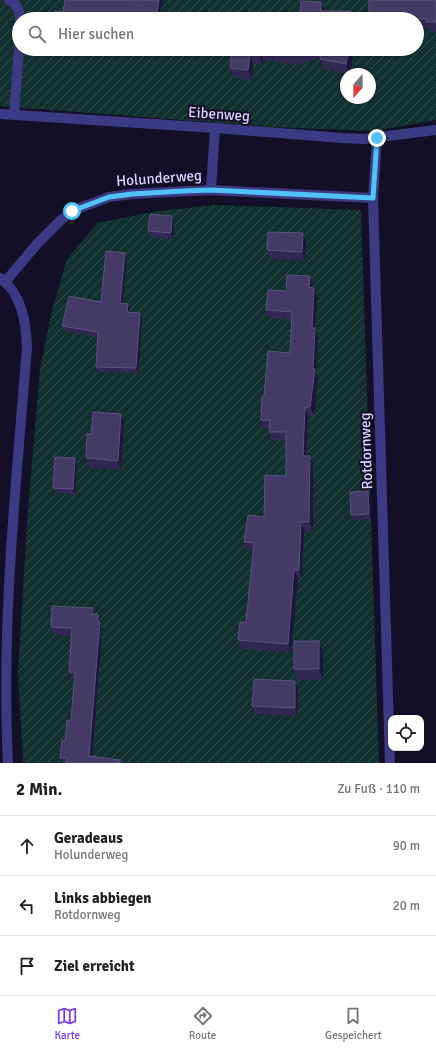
<!DOCTYPE html>
<html lang="de">
<head>
<meta charset="utf-8">
<style>
  :root { --surface:#fff; --page:#f2f2f2; --text:#202124; --muted:#757577; --line:#e0e0e0; --accent:#7c3aed }
  body { margin:0; font-family:Signika,sans-serif; background:var(--page); color:var(--text) }
  .controls { position:absolute; right:12px; bottom:12px; display:grid; overflow:hidden; border-radius:8px; box-shadow:0 1px 3px #0004 }
  .controls button { width:36px; height:36px; display:grid; place-items:center; padding:0; border:0; border-bottom:1px solid var(--line); background:var(--surface); color:var(--text); font:20px sans-serif }
  .compass { position:absolute; left:340px; top:68px; width:36px; height:36px; border-radius:50%; background:var(--surface); box-shadow:0 1px 3px #0004; rotate:201deg }
  .stop { position:absolute; width:12px; height:12px; margin:-9px; border:3px solid #4fc3f7; border-radius:50%; background:#fff }
  .stop.end { background:#4fc3f7; border-color:#fff; box-shadow:0 1px 4px #0008 }
  .list { margin:0; padding:0; list-style:none }
  h2 { display:flex; justify-content:space-between; align-items:center; height:52px; margin:0; padding:0 16px; font-size:17px }
  h2 small { font-size:13px; font-weight:400; color:var(--muted) }
  .list li { display:grid; grid-template-columns:26px 1fr auto; gap:12px; align-items:center; box-sizing:border-box; height:60px; padding:0 16px; border-top:1px solid var(--line) }
  .list b { display:block; font-size:15px; white-space:nowrap }
  .list p { margin:0; font-size:13px; white-space:nowrap; color:var(--muted) }
  .list em { font-size:13px; font-style:normal; color:var(--muted) }
  .icon { flex:none; width:22px; height:22px; fill:none; stroke:currentColor; stroke-width:2; stroke-linecap:round; stroke-linejoin:round }
  .map { position:relative; flex:none; width:436px; height:763px; overflow:hidden }
  .search { position:absolute; background:var(--surface); box-shadow:0 1px 3px #0004; left:12px; right:12px; top:12px; height:44px; display:flex; align-items:center; gap:10px; box-sizing:border-box; padding:0 14px; border-radius:22px; color:var(--muted); font-size:15px }
  .sheet { height:232px; background:var(--surface) }
  nav { display:flex; justify-content:space-around; align-items:center; box-sizing:border-box; height:56px; border-top:1px solid var(--line); background:var(--surface); font-size:11px; color:var(--muted) }
  nav a { display:grid; justify-items:center; gap:2px }
  nav .on { color:var(--accent) }
  .map>svg:first-child { display:block }
  .garden { fill:url(#garden-furrows); fill-rule:evenodd }
  .lines { fill:none; stroke-linecap:round; stroke-linejoin:round }
  .minor { stroke:#3d3a85; stroke-width:10 }
  .wall { fill:#312854 }
  .shaded-wall { fill:#1d163a }
  .building { fill:#433a66; stroke:#5a527e }
  .route { stroke:#4fc3f7; stroke-width:5 }
  .labels { text-anchor:middle; stroke-width:4; stroke-linejoin:round; paint-order:stroke }
  .street-label { font-size:15px; fill:#d9d4ff; stroke:#130f26 }
</style>
</head>
<body>
<div class="map">
<svg width="436" height="763" viewBox="0 0 436 763">
  <defs>
    <pattern id="garden-furrows" width="10" height="10" patternUnits="userSpaceOnUse"><rect width="10" height="10" fill="#12302f"/><path d="M-1 1l2-2M0 10L10 0M9 11l2-2" fill="none" stroke="#344d4e"/></pattern>
  </defs>
  <rect width="100%" height="100%" fill="#130f26"/>
  <g class="garden">
    <path d="M 0,0 L 436,0 L 436,120 L 374,131 L 271,127 L 0,106 ZM 19,19 L 417,19 L 417,49 L 19,49 ZM 346,74 L 370,74 L 370,98 L 346,98 Z"/>
    <polygon points="214,205 361,210 379,763 23,763 18,673 27,522 40,369 52,310 67,259 97,223 158,211"/>
  </g>
  <g class="lines">
    <g class="minor">
      <path d="M 9,0 C 17,4 20,10 20,19"/>
      <polyline points="0,114 215,128 342,138 364,139 436,130"/>
      <polyline points="14,115 19,49"/>
      <polyline points="377,138 373,198 390,763"/>
      <polyline points="211,190 215,128"/>
      <path d="M 0,278 C 22,294 26,322 27,347 C 16,486 1,623 8,763"/>
      <polyline points="5,282 37,244 61,220 72,211 109,197 131,194 211,190 373,198"/>
    </g>
  </g>
  <g class="wall">
    <polygon points="436,0 436,32 430,32 429,28 417,28 417,19 369,19 369,18"/>
    <polygon points="232,49 354,49 350,74 324,69 320,59 320,58 296,65 263,60 262,64 253,63 252,80 234,78 230,68"/>
    <polygon points="174,222 173,239 150,237 148,231"/>
    <polygon points="303,233 306,242 305,261 270,259 267,250"/>
    <polygon points="125,253 127,258 122,303 128,304 130,309 130,312 140,313 142,319 138,373 98,372 96,367 98,337 64,331 62,326 101,302"/>
    <polygon points="310,276 313,284 313,287 317,296 315,328 318,336 316,374 318,378 314,416 308,416 307,456 313,464 313,531 304,531 302,578 298,578 291,652 241,649 238,640 246,622 253,551 247,550 244,542 264,517 286,476 286,441 272,440 269,432 269,428 264,428 261,420 290,353 292,320 269,318 266,310 286,291"/>
    <polygon points="124,423 121,470 89,468 86,458 91,434"/>
    <polygon points="75,458 77,463 75,495 55,493 53,488"/>
    <polygon points="368,491 370,497 371,519 353,520 351,515"/>
    <polygon points="95,614 98,614 102,629 93,756 120,760 122,763 62,763 60,758 71,721 74,679 72,679 69,672 72,636 53,634 51,627"/>
    <polygon points="319,641 323,651 323,680 297,680 294,669"/>
    <polygon points="298,689 297,716 255,714 252,706"/>
  </g>
  <g class="shaded-wall">
    <polygon points="159,0 163,0 159,19 156,19"/>
    <polygon points="321,2 325,12 321,11"/>
    <polygon points="351,11 354,19 351,19"/>
    <polygon points="349,49 354,49 350,74 346,64"/>
    <polygon points="259,50 263,60 262,64 259,54"/>
    <polygon points="250,54 253,63 252,80 248,70"/>
    <polygon points="172,216 174,222 173,239 171,233"/>
    <polygon points="303,233 306,242 305,261 302,252"/>
    <polygon points="125,253 127,258 122,308 120,303"/>
    <polygon points="310,276 313,284 312,296 309,287"/>
    <polygon points="314,288 317,296 315,328 318,336 316,374 318,378 314,416 310,407 313,369 312,328"/>
    <polygon points="128,304 130,309 129,318 127,312"/>
    <polygon points="140,313 142,319 138,373 136,368"/>
    <polygon points="305,407 308,416 306,464 303,456"/>
    <polygon points="121,414 124,423 121,470 118,461"/>
    <polygon points="310,456 313,464 313,531 309,522"/>
    <polygon points="75,458 77,463 75,495 73,489"/>
    <polygon points="368,491 370,497 371,519 369,514"/>
    <polygon points="301,522 304,531 302,578 299,570"/>
    <polygon points="294,570 298,578 291,652 288,644"/>
    <polygon points="93,608 96,615 92,614"/>
    <polygon points="98,614 102,629 92,763 89,756"/>
    <polygon points="319,641 323,651 323,680 319,669"/>
    <polygon points="295,681 298,689 297,716 295,708"/>
  </g>
  <g class="building">
    <polygon points="65,0 132,0 139,1 139,0 159,0 156,19 50,19 50,16 54,17 55,11 63,12"/>
    <polygon points="369,0 436,0 436,22 426,22 427,19 369,18"/>
    <polygon points="301,1 321,2 321,11 351,11 351,19 300,19"/>
    <polygon points="235,12 282,19 235,19"/>
    <polygon points="232,49 312,49 293,55 259,50 259,54 250,54 248,70 230,68"/>
    <polygon points="322,49 349,49 346,64 320,59"/>
    <polygon points="150,214 172,216 171,233 148,231"/>
    <polygon points="268,232 303,233 302,252 267,250"/>
    <polygon points="106,251 125,253 120,303 128,304 127,312 140,313 136,368 96,367 98,332 62,326 69,296 101,302"/>
    <polygon points="287,275 310,276 309,287 314,288 312,328 315,328 313,369 315,369 310,407 305,407 303,456 310,456 309,522 301,522 299,570 294,570 288,644 238,640 240,622 246,622 254,543 244,542 248,515 264,517 265,475 286,476 286,432 269,432 270,420 261,420 262,396 264,396 268,351 290,353 292,312 266,310 268,290 286,291"/>
    <polygon points="93,412 121,414 118,461 86,458 87,434 91,434"/>
    <polygon points="55,457 75,458 73,489 53,488"/>
    <polygon points="368,491 369,514 351,515 350,492"/>
    <polygon points="52,606 93,608 92,614 98,614 98,622 100,622 89,756 120,760 120,763 66,763 67,758 60,758 62,740 65,741 67,720 71,721 75,672 69,672 72,628 51,627"/>
    <rect x="294" y="641" width="25" height="28"/>
    <polygon points="254,679 295,681 295,708 252,706"/>
  </g>
  <g class="lines">
    <polyline class="route" points="72,211 109,197 132,194 183,191 211,190 373,198 377,138"/>
  </g>
  <g class="labels">
    <g class="street-label">
      <text transform="translate(219 114) rotate(4)" y="5">Eibenweg</text>
      <text transform="translate(159 178) rotate(-4)" y="5">Holunderweg</text>
      <text transform="translate(366 451) rotate(-92)" y="5">Rotdornweg</text>
    </g>
  </g>
</svg>
<div class="controls">
<button><svg class="icon" aria-label="locate" viewBox="0 0 24 24"><circle cx="12" cy="12" r="6"/><path d="M12 2v4M12 18v4M2 12h4M18 12h4"/></svg></button>
</div>
<svg class="compass" viewBox="-18 -18 36 36"><path d="M0-13l5 13h-10z" fill="#e53935"/><path d="M0 13l5-13h-10z" fill="#757577"/></svg>
<div class="stop" style="left:72px;top:211px"></div>
<div class="stop end" style="left:377px;top:138px"></div>
<div class="search"><svg class="icon" aria-label="search" viewBox="0 0 24 24"><circle cx="10" cy="10" r="6"/><path d="M15 15l6 6"/></svg>Hier suchen</div>
</div>
<section class="sheet">
<h2>2 Min.<small>Zu Fuß · 110 m</small></h2>
<ul class="list">
<li><svg class="icon" aria-label="ahead" viewBox="0 0 24 24"><path d="M12 20V5M6 11l6-6 6 6"/></svg><div><b>Geradeaus</b><p>Holunderweg</p></div><em>90 m</em></li>
<li><svg class="icon" aria-label="left" viewBox="0 0 24 24"><path d="M17 20v-9H6M10 6l-5 5 5 5"/></svg><div><b>Links abbiegen</b><p>Rotdornweg</p></div><em>20 m</em></li>
<li><svg class="icon" aria-label="arrive" viewBox="0 0 24 24"><path d="M6 21V4h12l-3 4 3 4H6"/></svg><div><b>Ziel erreicht</b></div></li>
</ul>
</section>
<nav>
<a class="on"><svg class="icon" aria-label="map" viewBox="0 0 24 24"><path d="M3 6l6-2 6 2 6-2v14l-6 2-6-2-6 2zM9 4v14M15 6v14"/></svg>Karte</a>
<a><svg class="icon" aria-label="directions" viewBox="0 0 24 24"><path d="M12 3l9 9-9 9-9-9zM9 14v-3h6M13 9l2 2-2 2"/></svg>Route</a>
<a><svg class="icon" aria-label="saved" viewBox="0 0 24 24"><path d="M7 4h10v16l-5-4-5 4z"/></svg>Gespeichert</a>
</nav>
</body>
</html>
